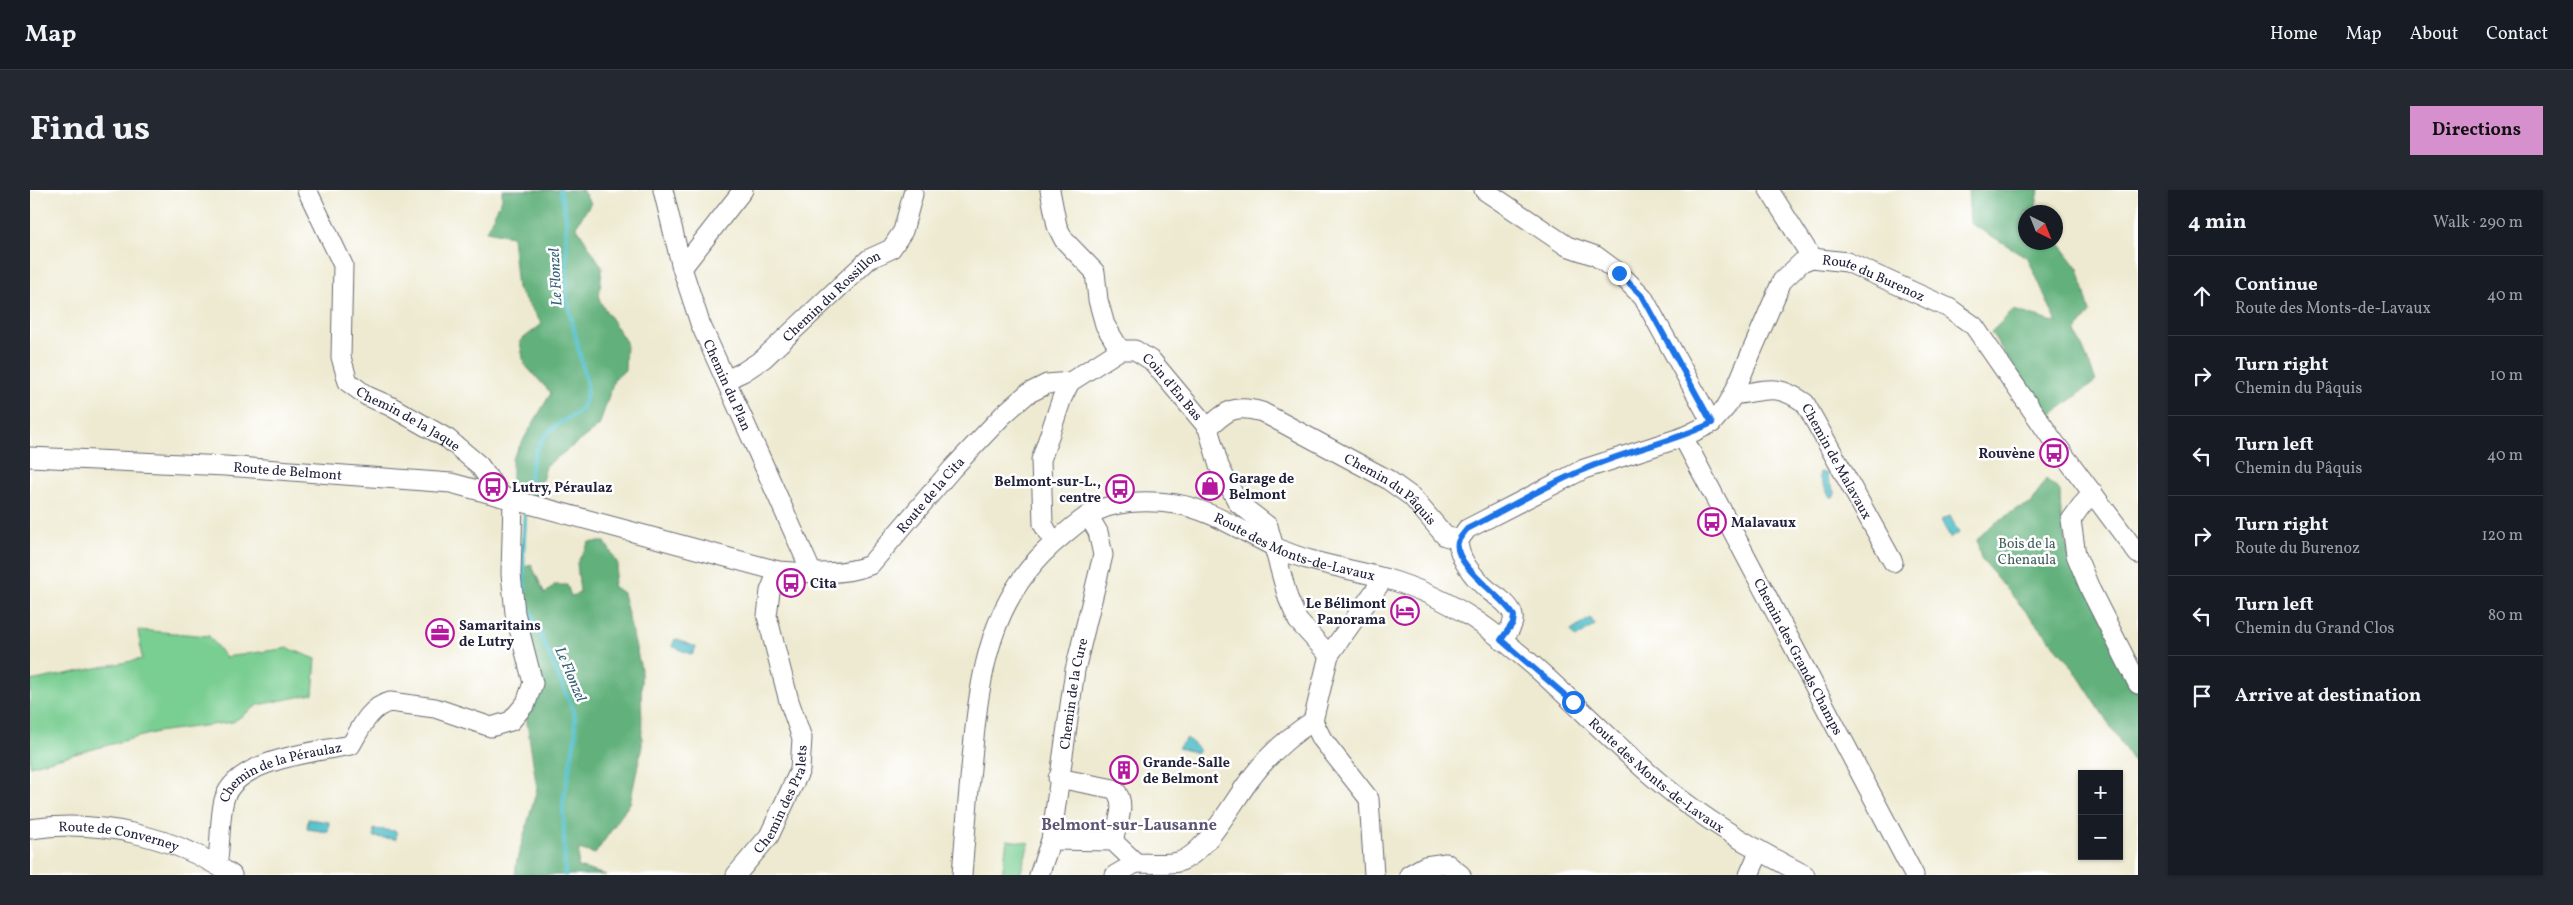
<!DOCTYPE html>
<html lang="en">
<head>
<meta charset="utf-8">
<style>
  :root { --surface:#171b24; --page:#242831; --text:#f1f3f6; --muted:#9ea1a6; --line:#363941; --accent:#d690ce }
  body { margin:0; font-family:Vollkorn,serif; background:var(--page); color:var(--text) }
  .controls { position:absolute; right:15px; bottom:15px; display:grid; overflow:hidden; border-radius:0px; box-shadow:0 1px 4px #0004 }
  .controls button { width:45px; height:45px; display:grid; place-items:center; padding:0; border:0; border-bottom:1px solid var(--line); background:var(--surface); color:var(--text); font:25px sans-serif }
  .compass { position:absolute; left:1988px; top:15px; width:45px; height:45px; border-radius:50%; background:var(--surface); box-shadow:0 1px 4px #0004; rotate:137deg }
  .stop { position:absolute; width:15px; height:15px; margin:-11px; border:4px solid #1a73e8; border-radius:50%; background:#fff }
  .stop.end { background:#1a73e8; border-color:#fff; box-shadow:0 1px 5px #0008 }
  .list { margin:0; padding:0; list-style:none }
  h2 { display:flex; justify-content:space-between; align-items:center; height:65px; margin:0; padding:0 20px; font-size:21px }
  h2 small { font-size:16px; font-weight:400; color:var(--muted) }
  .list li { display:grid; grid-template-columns:32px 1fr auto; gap:15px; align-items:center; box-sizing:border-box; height:80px; padding:0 20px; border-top:1px solid var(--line) }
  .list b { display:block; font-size:19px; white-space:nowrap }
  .list p { margin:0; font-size:16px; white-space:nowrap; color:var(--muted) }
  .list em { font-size:16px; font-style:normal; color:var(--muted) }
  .icon { flex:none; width:28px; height:28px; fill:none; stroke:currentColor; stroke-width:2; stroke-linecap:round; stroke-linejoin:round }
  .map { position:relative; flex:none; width:2108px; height:685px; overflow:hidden; border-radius:0px }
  header { display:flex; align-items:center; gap:30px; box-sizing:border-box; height:70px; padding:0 25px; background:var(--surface); border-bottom:1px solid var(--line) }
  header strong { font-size:24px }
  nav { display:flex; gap:28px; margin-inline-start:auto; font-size:18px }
  .intro { display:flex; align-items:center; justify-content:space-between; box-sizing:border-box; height:120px; padding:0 30px }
  h1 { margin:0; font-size:35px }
  .button { padding:12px 22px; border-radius:0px; background:var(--accent); color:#111; font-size:18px; font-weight:700 }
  main { display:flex; gap:30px; padding:0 30px }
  aside { flex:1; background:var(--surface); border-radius:0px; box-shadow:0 1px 4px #0004 }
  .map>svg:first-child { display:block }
  .green { fill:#79ce92; stroke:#4e7866 }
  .forest { fill:#62b17c; stroke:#426a5c }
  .water { fill:#50bec8; stroke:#397082 }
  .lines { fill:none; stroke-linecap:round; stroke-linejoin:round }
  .stream { stroke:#50bec8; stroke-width:4.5 }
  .minor-casing { stroke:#696870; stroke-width:21 }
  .minor { stroke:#fff; stroke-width:19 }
  .route { stroke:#1a73e8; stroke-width:6 }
  .labels { text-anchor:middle; stroke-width:5; stroke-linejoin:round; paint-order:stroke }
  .street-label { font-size:14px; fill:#22223b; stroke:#fff }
  .poi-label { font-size:14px; font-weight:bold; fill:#22223b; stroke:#fff; text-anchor:start }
  .park-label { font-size:14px; fill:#405e59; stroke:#fff }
  .water-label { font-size:15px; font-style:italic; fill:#346073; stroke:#fff }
  .quarter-label { font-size:16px; font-weight:bold; fill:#5b5473; stroke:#fff }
</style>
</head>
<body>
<header>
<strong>Map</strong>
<nav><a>Home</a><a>Map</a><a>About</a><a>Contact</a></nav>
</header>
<div class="intro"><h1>Find us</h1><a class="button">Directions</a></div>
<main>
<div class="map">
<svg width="2108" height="685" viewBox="0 0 2108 685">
  <rect width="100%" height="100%" fill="#fff"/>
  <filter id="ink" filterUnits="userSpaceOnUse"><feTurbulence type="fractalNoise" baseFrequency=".02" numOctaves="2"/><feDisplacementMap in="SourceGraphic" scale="10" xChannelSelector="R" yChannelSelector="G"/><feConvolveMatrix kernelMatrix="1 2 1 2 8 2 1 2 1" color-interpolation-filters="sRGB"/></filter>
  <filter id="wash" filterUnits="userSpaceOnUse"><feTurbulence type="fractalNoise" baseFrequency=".0096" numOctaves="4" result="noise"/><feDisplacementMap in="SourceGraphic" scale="20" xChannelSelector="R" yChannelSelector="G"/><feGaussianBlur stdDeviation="1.12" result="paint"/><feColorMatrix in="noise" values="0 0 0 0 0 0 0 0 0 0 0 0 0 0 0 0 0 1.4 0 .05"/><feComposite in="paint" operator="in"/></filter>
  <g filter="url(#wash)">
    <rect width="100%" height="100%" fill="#eeead1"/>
    <g class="green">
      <polygon points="108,440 179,446 195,467 258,458 286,469 283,504 228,515 203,532 127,542 0,576 0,491 112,469"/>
      <polygon points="977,650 999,653 990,685 972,685"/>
    </g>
    <g class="forest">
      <polygon points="472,0 552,0 561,13 546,36 572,77 569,110 596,152 595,180 584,190 569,236 516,276 507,309 489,304 482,294 482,269 521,203 494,174 490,151 512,134 487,98 482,46 456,41 472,9"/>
      <polygon points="1938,0 2009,0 2005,22 1996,22 1996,52 2026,52 2026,49 2048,78 2060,122 2046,142 2066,191 2016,229 1961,142 1984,120 2027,133 1998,68 1940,33"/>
      <polygon points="2016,289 2030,301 2031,327 2041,371 2108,481 2108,579 2039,472 1951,369 1947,350 1958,338 1988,318 2001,314"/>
      <polygon points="559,352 575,352 588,374 583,396 593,403 611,479 612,556 600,613 565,664 549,659 548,677 576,685 485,685 487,670 507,599 496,526 492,379 501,374 515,404 524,395 537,395 541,406 550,403 547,373"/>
    </g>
    <g class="water">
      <polygon points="1790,282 1798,284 1797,288 1805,304 1803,307 1800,307 1789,287"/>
      <polygon points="1920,326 1929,343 1920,348 1911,330"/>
      <polygon points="1560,428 1565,435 1546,448 1541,441"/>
      <polygon points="645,449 666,457 662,465 642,456"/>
      <polygon points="1157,548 1170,560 1167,563 1148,558"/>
      <polygon points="278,629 299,632 298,642 277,639"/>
      <polygon points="344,639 366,641 366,649 344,647"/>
    </g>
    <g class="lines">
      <g class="stream">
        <path d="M 499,297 C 501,277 503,258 518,243 C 536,223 557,230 557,195 L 537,110 L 536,26 L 530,0"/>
        <polyline points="495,325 493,362 495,409 544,522 546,544 533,612 535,685"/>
      </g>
    </g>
  </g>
  <g filter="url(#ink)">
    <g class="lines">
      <defs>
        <g id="minor">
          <path id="s1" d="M 277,0 L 313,75 L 311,167 L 318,192 L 337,206 L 360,216 L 418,249 L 449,275 L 472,307"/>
          <path id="s2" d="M 633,0 L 652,78 L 670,133 L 782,383"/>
          <polyline points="1020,0 1027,36 1034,50 1065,82 1068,110 1075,135 1090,160"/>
          <polyline points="1454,0 1537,56 1566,66 1589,83 1613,107 1682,233"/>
          <polyline points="1739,0 1782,68"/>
          <polyline points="652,78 713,0"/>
          <path id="s3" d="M 696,190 L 713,182 L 733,169 L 839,69 L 861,59 L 873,41 L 883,4"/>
          <path id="s4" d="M 1703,205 C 1737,201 1745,192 1775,213 L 1863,372"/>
          <path id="s5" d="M 1178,238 C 1197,220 1205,214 1232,222 L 1357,289 L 1382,307 L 1415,346 L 1429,350"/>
          <path id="s6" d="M 1653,247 L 1884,685"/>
          <path id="s7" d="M 0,267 L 195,276 L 421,293 L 748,381 C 778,383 812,386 840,375 L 922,279 L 973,225 L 997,204 L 1017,194 L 1040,192"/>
          <polyline points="2063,303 2051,316 2041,330 2046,365 2061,401 2108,494"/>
          <path id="s8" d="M 1018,343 L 1013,334 L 1011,270 L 1032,208 L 1040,192 L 1090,160 L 1105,160 L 1122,171 L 1178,238 L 1189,276 L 1208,313 L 1238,336 L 1258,408 L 1268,431 L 1299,465"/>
          <path id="s9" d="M 1429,350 L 1437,339 L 1554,279 L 1653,247 L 1682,233 L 1696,217 L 1703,205 L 1752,91 L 1772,72 L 1782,68 L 1817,72 L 1919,118 L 1944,136 L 2022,249 L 2108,364"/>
          <path d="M 1429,350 C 1426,366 1444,388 1457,399 C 1465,406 1481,414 1483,426 C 1485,435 1476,444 1471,450"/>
          <path d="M 1028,588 L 1084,599 C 1098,613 1087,634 1083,651"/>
          <path id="s10" d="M 0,639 C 68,629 145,646 202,685"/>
          <polyline points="1021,650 1083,651 1106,673 1085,685"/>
          <path d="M 1106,673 C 1118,673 1135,675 1148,672 C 1177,664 1204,609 1222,587 C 1240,563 1258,547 1283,531"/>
          <path id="s11" d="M 187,675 C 191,654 189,630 194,610 C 205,569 286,562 321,555 C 331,538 339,517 360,512 L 405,518 L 461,537 L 481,531 L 496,513 L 503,493 L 485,423 L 481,384 L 483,311"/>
          <path id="s12" d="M 706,685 L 739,646 L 770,580 L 772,548 L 759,511 L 737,426 L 740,401 L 748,381"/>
          <path id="s13" d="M 932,685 C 935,646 938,607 942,568 C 950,482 960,404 1032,346 C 1039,340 1047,333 1056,327 C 1080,310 1118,310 1146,314 C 1183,320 1214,343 1247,358 C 1282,374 1318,378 1354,388 C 1385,397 1417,411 1444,429 C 1512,475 1566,539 1629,592 C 1674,630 1723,658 1775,685"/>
          <path id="s14" d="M 1009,685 L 1021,650 L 1045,480 L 1073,365 L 1068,342 L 1058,325"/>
          <polyline points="1344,685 1339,609 1292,549 1283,531 1299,465 1354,388"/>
          <polyline points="1379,685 1395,676 1416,673 1431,685"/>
          <polyline points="1719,685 1729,662"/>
        </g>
      </defs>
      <use href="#minor" class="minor-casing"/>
      <use href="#minor" class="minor"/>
    </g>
  </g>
  <g class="lines" filter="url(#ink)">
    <path class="route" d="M 1543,512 L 1471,450 L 1483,433 L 1484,426 C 1475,408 1422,375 1428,352 C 1430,347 1434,343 1437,339 C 1476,319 1513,297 1553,280 C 1595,261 1640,253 1682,233 L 1613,107 L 1589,83"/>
  </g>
  <defs>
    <symbol id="bus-ring" viewBox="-11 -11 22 22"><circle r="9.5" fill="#fff" stroke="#b5179e" stroke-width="1.5"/><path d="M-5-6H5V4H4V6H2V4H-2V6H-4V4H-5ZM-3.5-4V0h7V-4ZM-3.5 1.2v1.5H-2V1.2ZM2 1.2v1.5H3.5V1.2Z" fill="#b5179e"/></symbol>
    <symbol id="shop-ring" viewBox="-11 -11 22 22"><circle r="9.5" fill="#fff" stroke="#b5179e" stroke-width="1.5"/><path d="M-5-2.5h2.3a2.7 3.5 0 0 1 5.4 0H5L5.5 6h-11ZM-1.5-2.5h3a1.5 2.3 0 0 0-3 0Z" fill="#b5179e"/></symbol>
    <symbol id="hotel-ring" viewBox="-11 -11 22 22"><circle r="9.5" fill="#fff" stroke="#b5179e" stroke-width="1.5"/><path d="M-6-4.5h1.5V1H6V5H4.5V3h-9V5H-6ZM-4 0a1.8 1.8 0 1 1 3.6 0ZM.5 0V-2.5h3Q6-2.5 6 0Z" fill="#b5179e"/></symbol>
    <symbol id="office-ring" viewBox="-11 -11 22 22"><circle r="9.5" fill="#fff" stroke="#b5179e" stroke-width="1.5"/><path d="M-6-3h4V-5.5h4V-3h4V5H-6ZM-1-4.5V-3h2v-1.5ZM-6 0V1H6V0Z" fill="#b5179e"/></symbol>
    <symbol id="building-ring" viewBox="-11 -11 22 22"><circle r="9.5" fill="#fff" stroke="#b5179e" stroke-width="1.5"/><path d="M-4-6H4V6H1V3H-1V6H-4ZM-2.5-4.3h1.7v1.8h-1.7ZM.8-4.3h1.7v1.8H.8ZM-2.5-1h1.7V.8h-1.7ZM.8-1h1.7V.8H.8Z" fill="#b5179e"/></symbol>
  </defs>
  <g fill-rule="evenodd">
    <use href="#bus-ring" x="2008" y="247" width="32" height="32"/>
    <use href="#shop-ring" x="1164" y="280" width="32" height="32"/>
    <use href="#bus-ring" x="447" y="281" width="32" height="32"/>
    <use href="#bus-ring" x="1074" y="283" width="32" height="32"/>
    <use href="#bus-ring" x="1666" y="316" width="32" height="32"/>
    <use href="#bus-ring" x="745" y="377" width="32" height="32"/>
    <use href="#hotel-ring" x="1359" y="405" width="32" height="32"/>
    <use href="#office-ring" x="394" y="427" width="32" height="32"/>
    <use href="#building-ring" x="1078" y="564" width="32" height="32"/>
  </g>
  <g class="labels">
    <g class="street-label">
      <text dy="5" stroke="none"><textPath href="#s9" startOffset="544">Route du Burenoz</textPath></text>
      <text dy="5" stroke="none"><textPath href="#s3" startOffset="136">Chemin du Rossillon</textPath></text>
      <text dy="5" stroke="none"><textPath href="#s2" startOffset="206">Chemin du Plan</textPath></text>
      <text dy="5" stroke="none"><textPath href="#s8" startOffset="285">Coin d'En Bas</textPath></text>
      <text dy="5" stroke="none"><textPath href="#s1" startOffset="272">Chemin de la Jaque</textPath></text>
      <text dy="5" stroke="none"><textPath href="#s4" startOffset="142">Chemin de Malavaux</textPath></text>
      <text dy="5" stroke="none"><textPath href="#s7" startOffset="258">Route de Belmont</textPath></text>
      <text dy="5" stroke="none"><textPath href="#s5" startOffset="211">Chemin du Pâquis</textPath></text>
      <text dy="5" stroke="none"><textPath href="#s7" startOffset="946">Route de la Cita</textPath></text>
      <text dy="5" stroke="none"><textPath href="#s13" startOffset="615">Route des Monts-de-Lavaux</textPath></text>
      <text dy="5" stroke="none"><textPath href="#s6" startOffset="248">Chemin des Grands Champs</textPath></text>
      <text dy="5" stroke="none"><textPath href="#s14" startOffset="185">Chemin de la Cure</textPath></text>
      <text dy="5" stroke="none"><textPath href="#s13" startOffset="1050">Route des Monts-de-Lavaux</textPath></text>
      <text dy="5" stroke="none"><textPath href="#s11" startOffset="132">Chemin de la Péraulaz</textPath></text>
      <text dy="5" stroke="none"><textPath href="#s12" startOffset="90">Chemin des Pralets</textPath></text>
      <text dy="5" stroke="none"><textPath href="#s10" startOffset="90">Route de Converney</textPath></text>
    </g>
    <g class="poi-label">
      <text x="2005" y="268" text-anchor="end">Rouvène</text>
      <text x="1199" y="293">Garage de<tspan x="1199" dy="16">Belmont</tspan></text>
      <text x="1071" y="296" text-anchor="end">Belmont-sur-L.,<tspan x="1071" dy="16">centre</tspan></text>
      <text x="482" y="302">Lutry, Péraulaz</text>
      <text x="1701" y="337">Malavaux</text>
      <text x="780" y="398">Cita</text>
      <text x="1356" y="418" text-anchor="end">Le Bélimont<tspan x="1356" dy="16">Panorama</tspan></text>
      <text x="429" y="440">Samaritains<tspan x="429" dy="16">de Lutry</tspan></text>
      <text x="1113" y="577">Grande-Salle<tspan x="1113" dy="16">de Belmont</tspan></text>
    </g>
    <g class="park-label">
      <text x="1997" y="358">Bois de la<tspan x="1997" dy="16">Chenaula</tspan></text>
    </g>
    <g class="water-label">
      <text transform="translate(525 87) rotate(-93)" y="5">Le Flonzel</text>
      <text transform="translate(541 484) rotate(67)" y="5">Le Flonzel</text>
    </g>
    <g class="quarter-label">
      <text x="1099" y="640">Belmont-sur-Lausanne</text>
    </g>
  </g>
</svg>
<div class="controls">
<button>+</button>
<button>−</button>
</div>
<svg class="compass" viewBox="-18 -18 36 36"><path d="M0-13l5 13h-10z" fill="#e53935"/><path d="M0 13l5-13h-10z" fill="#9ea1a6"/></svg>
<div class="stop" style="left:1543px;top:512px"></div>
<div class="stop end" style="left:1589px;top:83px"></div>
</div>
<aside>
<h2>4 min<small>Walk · 290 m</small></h2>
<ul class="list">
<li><svg class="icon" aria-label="ahead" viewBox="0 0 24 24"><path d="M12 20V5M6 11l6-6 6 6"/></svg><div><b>Continue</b><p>Route des Monts-de-Lavaux</p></div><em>40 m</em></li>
<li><svg class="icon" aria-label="right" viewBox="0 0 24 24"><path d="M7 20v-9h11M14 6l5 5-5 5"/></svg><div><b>Turn right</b><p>Chemin du Pâquis</p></div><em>10 m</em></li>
<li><svg class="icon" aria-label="left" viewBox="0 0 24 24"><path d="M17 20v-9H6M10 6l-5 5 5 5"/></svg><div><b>Turn left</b><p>Chemin du Pâquis</p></div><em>40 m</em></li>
<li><svg class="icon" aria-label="right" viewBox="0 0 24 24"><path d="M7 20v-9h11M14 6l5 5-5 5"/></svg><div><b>Turn right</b><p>Route du Burenoz</p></div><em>120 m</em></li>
<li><svg class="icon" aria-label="left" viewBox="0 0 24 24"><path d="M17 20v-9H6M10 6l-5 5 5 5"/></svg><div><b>Turn left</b><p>Chemin du Grand Clos</p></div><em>80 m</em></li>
<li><svg class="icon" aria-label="arrive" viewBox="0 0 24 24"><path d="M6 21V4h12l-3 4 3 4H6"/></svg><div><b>Arrive at destination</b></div></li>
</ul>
</aside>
</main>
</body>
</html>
